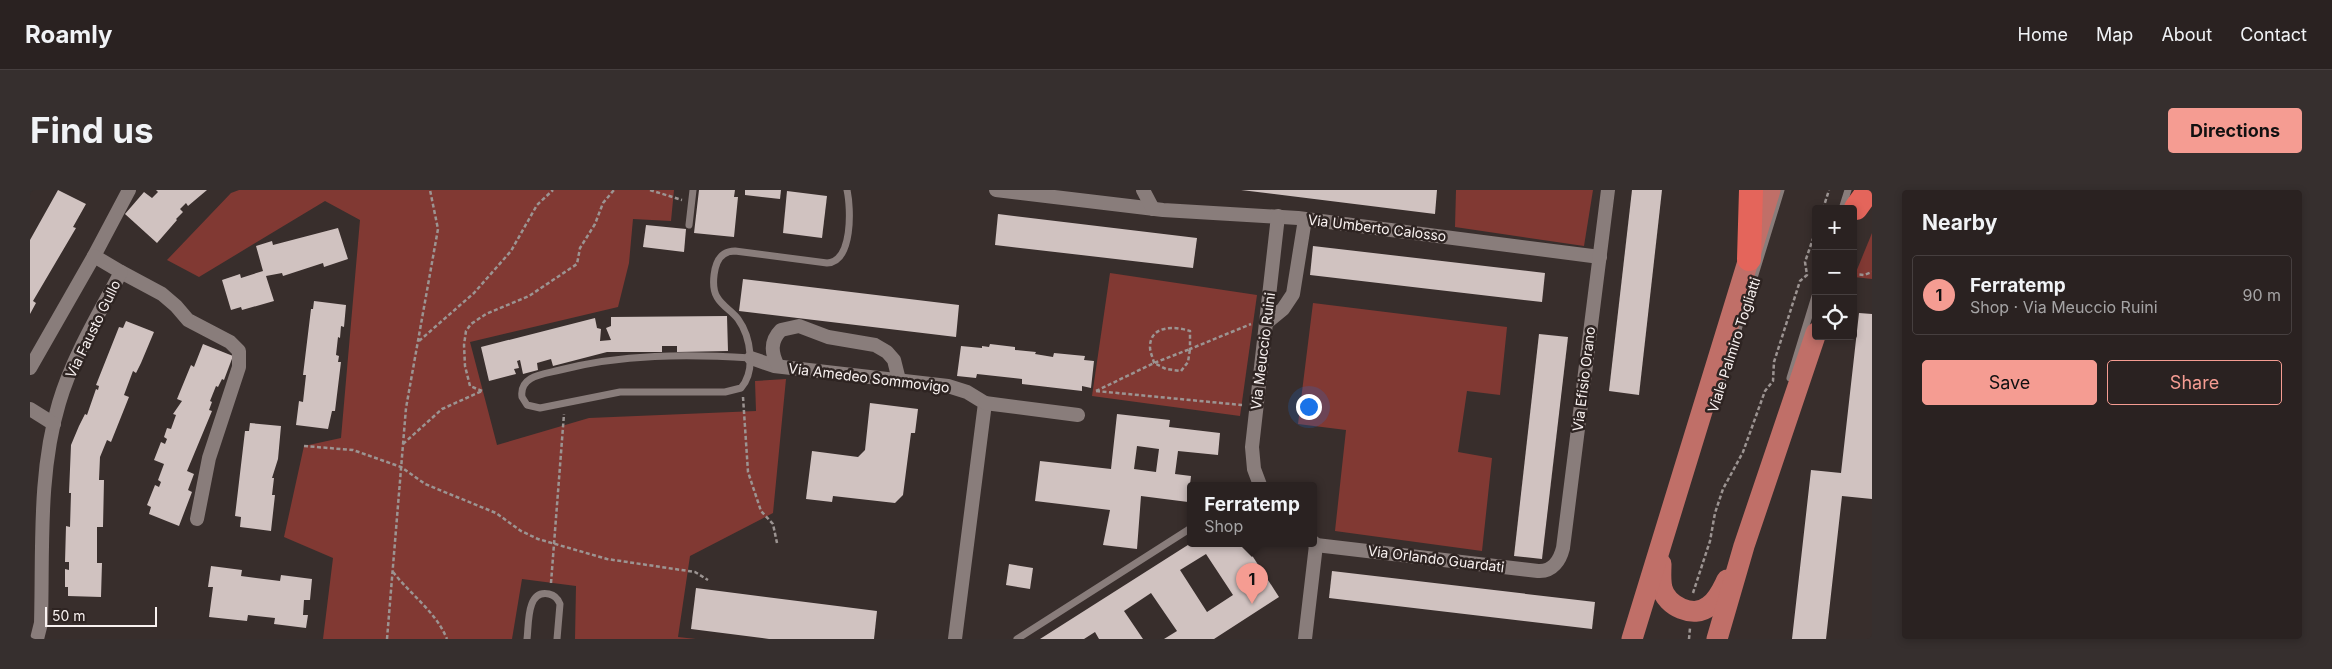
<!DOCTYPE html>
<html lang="en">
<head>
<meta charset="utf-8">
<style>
  :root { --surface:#2a2221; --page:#362f2e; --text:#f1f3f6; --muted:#a5a4a5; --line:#463f3f; --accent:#f59c92 }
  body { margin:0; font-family:Inter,sans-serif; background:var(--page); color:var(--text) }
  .controls { position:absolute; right:15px; top:15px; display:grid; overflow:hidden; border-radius:5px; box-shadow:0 2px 8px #0003 }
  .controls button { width:45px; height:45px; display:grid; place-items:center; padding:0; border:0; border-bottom:1px solid var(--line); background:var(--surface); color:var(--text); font:25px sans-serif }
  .scale { position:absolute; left:15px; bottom:12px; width:112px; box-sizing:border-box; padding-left:5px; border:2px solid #f8f1f0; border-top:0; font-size:14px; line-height:18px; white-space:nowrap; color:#f8f1f0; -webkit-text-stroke:4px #2e2422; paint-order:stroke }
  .you { position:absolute; left:1278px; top:216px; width:18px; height:18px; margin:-12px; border:4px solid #fff; border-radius:50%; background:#1a73e8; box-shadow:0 0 0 8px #1a73e833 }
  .badge { display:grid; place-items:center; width:32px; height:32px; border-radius:50%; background:var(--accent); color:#111; font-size:16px; font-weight:700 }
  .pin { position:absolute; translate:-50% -41px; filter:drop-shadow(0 1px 2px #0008) }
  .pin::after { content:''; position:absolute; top:26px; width:18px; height:15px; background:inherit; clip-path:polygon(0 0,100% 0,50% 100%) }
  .popup { position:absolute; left:1157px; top:292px; width:130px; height:65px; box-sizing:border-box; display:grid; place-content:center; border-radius:5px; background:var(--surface); filter:drop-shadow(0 1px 4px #0005); font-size:16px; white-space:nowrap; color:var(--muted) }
  .popup b { font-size:19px; color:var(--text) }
  .popup::after { content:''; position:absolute; left:50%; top:100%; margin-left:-10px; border:10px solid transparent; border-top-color:var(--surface) }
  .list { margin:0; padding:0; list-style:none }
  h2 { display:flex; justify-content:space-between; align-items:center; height:65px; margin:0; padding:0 20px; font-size:21px }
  h2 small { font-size:16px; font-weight:400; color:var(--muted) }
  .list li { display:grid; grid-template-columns:32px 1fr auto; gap:15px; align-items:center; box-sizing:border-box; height:80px; margin:0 10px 10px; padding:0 10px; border:1px solid var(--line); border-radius:5px }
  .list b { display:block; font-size:19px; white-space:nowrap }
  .list p { margin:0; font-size:16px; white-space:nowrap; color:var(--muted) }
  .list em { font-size:16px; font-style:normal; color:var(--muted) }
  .actions { display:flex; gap:10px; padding:15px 20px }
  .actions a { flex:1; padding:11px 0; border:1px solid var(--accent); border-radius:5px; text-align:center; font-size:18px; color:var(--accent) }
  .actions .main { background:var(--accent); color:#111 }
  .icon { flex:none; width:28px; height:28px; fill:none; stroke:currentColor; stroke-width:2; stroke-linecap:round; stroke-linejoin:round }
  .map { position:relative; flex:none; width:1842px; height:449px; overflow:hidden; border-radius:5px }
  header { display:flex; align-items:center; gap:30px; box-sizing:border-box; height:70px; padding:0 25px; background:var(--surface); border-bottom:1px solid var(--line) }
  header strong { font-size:24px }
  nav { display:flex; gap:28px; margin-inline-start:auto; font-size:18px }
  .intro { display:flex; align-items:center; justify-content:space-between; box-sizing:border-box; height:120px; padding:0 30px }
  h1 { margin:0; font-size:35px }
  .button { padding:12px 22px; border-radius:5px; background:var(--accent); color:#111; font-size:18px; font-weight:700 }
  main { display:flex; gap:30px; padding:0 30px }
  aside { flex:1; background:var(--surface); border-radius:5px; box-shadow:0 2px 8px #0003 }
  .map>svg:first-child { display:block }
  .green { fill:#813933 }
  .building { fill:#d0c2c0; fill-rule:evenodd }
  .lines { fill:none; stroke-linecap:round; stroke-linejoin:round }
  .path { stroke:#9c9492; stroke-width:2.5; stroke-dasharray:4 2.5; stroke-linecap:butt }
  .lane { stroke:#897d7b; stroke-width:7 }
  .street { stroke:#897d7b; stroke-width:14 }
  .primary { stroke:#c06f68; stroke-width:21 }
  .highway { stroke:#e4655b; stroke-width:24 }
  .labels { text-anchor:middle; stroke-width:5; stroke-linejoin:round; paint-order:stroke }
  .street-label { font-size:14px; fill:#f8f1f0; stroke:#2e2422 }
</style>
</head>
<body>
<header>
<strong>Roamly</strong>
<nav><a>Home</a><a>Map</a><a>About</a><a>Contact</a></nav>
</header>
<div class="intro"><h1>Find us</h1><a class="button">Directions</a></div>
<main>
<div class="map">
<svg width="1842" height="449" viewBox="0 0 1842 449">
  <rect width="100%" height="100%" fill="#382e2c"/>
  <g class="green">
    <polygon points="209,0 644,0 641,31 603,29 599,73 588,117 440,152 467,255 559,228 726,221 725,191 756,189 743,323 660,366 648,447 666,449 545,449 546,396 492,389 482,449 293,449 303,368 254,347 274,256 311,248 330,30 295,11 169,87 137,70 201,3"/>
    <polygon points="1426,0 1563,0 1554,56 1425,37"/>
    <polygon points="1842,43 1842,89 1824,87"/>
    <polygon points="1080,83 1227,105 1210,226 1062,206"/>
    <polygon points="1283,113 1477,137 1470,205 1437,201 1428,262 1462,268 1452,361 1305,341 1316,240 1268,234"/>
  </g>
  <g class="building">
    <polygon points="28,0 56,14 43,37 46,38 3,111 6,113 0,124 0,50"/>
    <polygon points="126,0 177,0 158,16 156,13 150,19 153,22 146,29 147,30 127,53 95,24 114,2 122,8 128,2"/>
    <polygon points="669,0 705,0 704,7 708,7 704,47 664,43"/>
    <polygon points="715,0 751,0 750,9 715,5"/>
    <polygon points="1211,0 1407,0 1405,24"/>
    <polygon points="1602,0 1632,0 1609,205 1579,201"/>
    <polygon points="757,1 797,6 792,48 753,43"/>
    <polygon points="968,24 1167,48 1163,78 965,55"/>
    <polygon points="616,35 656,39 654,62 613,57"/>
    <polygon points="308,38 318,69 294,77 293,73 253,86 252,83 236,86 244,111 212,120 211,117 201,120 192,90 210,84 211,88 233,81 226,56 242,51 243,55"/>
    <polygon points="1283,56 1515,83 1512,112 1280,85"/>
    <polygon points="713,89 929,115 926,147 709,121"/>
    <polygon points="284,111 316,115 314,137 311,136 310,148 308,147 306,165 309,166 308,172 311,172 305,221 302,221 298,239 266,235 269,211 273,212 276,185 273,185 281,119 283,119"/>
    <polygon points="1829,123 1842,124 1842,309 1812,306 1796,449 1762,449 1781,280 1811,283"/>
    <polygon points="697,126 698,161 647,162 647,156 632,156 632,162 577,162 523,176 521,169 507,173 508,180 493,184 490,170 487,171 489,178 484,179 486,184 459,191 451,157 565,128 567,138 571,139 570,151 581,150 576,138 581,136 581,127"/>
    <polygon points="96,131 124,142 111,173 106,183 103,181 94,205 99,207 81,252 77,250 70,267 69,290 74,290 73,337 67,337 67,373 72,373 71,407 38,406 38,397 35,397 35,379 39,380 39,372 35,372 36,336 40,337 41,303 39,303 41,255 49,236 55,224 57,225 66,199 68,200 69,196 66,195 89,137 93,138"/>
    <polygon points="1509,144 1538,147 1512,369 1484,366"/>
    <polygon points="173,154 203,166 194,190 192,189 188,197 186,196 180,211 182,212 179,220 182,221 157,281 164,284 158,300 162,302 149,336 119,324 121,317 117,315 125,295 129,297 131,292 128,290 134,274 124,270 131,252 135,254 137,249 134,247 137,238 141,239 146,225 143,224 152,211 147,209 161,175 164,177"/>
    <polygon points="960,154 985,157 985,160 1006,162 1005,164 1023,167 1024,163 1055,166 1054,170 1064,171 1061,198 1052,196 1052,201 992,194 992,189 947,184 946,188 927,186 931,156 952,158 952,156 959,157"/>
    <polygon points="840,213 888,219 885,243 881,243 873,305 865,313 803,306 802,312 776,309 782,261 828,267 835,260"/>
    <path d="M 1087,224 L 1140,230 L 1139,237 L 1190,243 L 1188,265 L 1148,261 L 1145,284 L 1161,286 L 1158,312 L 1111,306 L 1107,359 L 1073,355 L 1080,320 L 1005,311 L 1010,271 L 1081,279 ZM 1107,256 L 1129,259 L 1126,282 L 1104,279 Z"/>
    <polygon points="220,233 251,236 248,269 242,288 244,288 242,305 245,305 241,341 210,337 211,327 205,326 215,241 219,241"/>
    <path d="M 1161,353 L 1214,353 L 1249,407 L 1184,449 L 1134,449 L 1147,441 L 1121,403 L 1094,421 L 1113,449 L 1069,449 L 1065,442 L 1054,449 L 1010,449 ZM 1176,364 L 1203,405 L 1177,422 L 1150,380 Z"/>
    <polygon points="979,374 1003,378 1000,399 976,395"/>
    <polygon points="181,376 212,380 211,386 250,391 251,385 282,389 280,410 274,410 273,425 278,425 276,438 244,434 245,428 218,425 217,431 179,427 183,397 178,397"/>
    <polygon points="1302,381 1565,412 1562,439 1299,408"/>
    <polygon points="666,398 847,421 844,449 739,449 661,439"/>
  </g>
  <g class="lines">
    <g class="path">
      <polyline points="620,0 652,10"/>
      <polyline points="1793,19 1799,0"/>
      <polyline points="1823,84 1834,85 1842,82"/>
      <polyline points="389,151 444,103 481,61 507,15 523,0"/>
      <polyline points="452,201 440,196 435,176 434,155 436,141 441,134 456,124 499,106 547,74 550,58 565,34 573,13 584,0"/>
      <path d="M 1066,201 L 1124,173 L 1160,159 L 1158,172 L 1151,181 L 1136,179 L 1124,173 C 1123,168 1120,162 1120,157 C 1120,135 1145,136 1160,141 L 1160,159 L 1221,134"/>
      <polyline points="1066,201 1212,215"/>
      <polyline points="713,207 718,282 731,321 743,334 747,353"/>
      <polyline points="373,254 412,219 452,201"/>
      <polyline points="274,256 323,260 371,277 395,294 466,323 491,341 508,349 577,369 665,382 678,390"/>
      <path d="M 363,382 C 381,405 406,422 417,449"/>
      <polyline points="521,393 534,224"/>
      <polyline points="1663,403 1680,351 1685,323 1693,299 1713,262 1735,201 1743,191 1744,172 1770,91 1777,85 1775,72 1786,40"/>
      <polyline points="357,449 376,218 408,39 400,0"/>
      <polyline points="1659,449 1660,438"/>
    </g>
    <g class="lane">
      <polyline points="1812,19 1818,0"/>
      <polyline points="659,35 663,0"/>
      <path d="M 721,168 C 657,164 592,164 530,180 C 515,184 489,185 492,207 L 497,215 L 510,218 L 590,202 L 695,202 L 711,198 C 726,181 721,147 708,129 C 702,121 692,116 687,107 C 681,97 683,71 694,64 C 697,62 701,61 705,61 L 797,73 C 823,72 821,18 817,0"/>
      <polyline points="1760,188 1786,103"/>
      <polyline points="1688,205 1751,0"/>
      <path d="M 497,449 C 499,435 496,399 519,404 C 524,405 528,409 530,414 L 527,449"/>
      <polyline points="987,449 1161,338"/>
    </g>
    <g class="street">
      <polyline points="966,0 1133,20 1268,28 1570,67"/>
      <polyline points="1113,0 1123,19"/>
      <polyline points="64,66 99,0"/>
      <polyline points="91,82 132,104 146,116 158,130 200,152 209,161 209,177 179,268 167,329"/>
      <polyline points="1236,133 1253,119 1263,104 1275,29"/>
      <polyline points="721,168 744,176 918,196 937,202 955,213 925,449"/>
      <path d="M 748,176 C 741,163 740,151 751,140 L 769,136 L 798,147 L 845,155 L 857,162 L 864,170 L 869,190"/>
      <path d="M 0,178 L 64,66 L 91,82 C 69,124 43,166 29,213 C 8,283 13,360 11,433 L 7,449"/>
      <polyline points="955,213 1048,225"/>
      <polyline points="0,219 24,234"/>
      <polyline points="1230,295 1224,279 1222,257 1248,26"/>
      <path d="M 1286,355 L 1508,381 C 1523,382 1530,370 1533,358 L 1578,0"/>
      <polyline points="1275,449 1286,355 1283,352"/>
    </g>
    <g class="primary">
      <path d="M 1631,374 C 1631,382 1630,390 1632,398 C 1636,416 1664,429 1679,416 C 1688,410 1692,400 1697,390"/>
      <polyline points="1602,449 1740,0"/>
      <polyline points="1687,449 1714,356 1786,143"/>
    </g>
    <g class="highway">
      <polyline points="1826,18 1839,0"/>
      <polyline points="1719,69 1721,0"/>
    </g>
  </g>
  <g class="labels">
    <g class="street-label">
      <text transform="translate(1347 38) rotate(7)" y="5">Via Umberto Calosso</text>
      <text transform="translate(63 139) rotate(-64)" y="5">Via Fausto Gullo</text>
      <text transform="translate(1704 155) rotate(-72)" y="5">Viale Palmiro Togliatti</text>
      <text transform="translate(1233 161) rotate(-83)" y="5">Via Meuccio Ruini</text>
      <text transform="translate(839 188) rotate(7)" y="5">Via Amedeo Sommovigo</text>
      <text transform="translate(1554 189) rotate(-83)" y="5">Via Efisio Orano</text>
      <text transform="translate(1406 369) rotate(7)" y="5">Via Orlando Guardati</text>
    </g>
  </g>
</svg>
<div class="controls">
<button>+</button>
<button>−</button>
<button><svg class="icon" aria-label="locate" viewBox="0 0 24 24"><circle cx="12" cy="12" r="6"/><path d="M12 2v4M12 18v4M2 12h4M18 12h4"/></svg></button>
</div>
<div class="scale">50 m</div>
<div class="you"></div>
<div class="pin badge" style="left:1222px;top:414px">1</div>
<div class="popup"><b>Ferratemp</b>Shop</div>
</div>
<aside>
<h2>Nearby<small></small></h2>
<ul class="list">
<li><span class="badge">1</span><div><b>Ferratemp</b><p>Shop · Via Meuccio Ruini</p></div><em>90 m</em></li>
</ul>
<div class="actions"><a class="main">Save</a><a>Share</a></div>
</aside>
</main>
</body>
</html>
